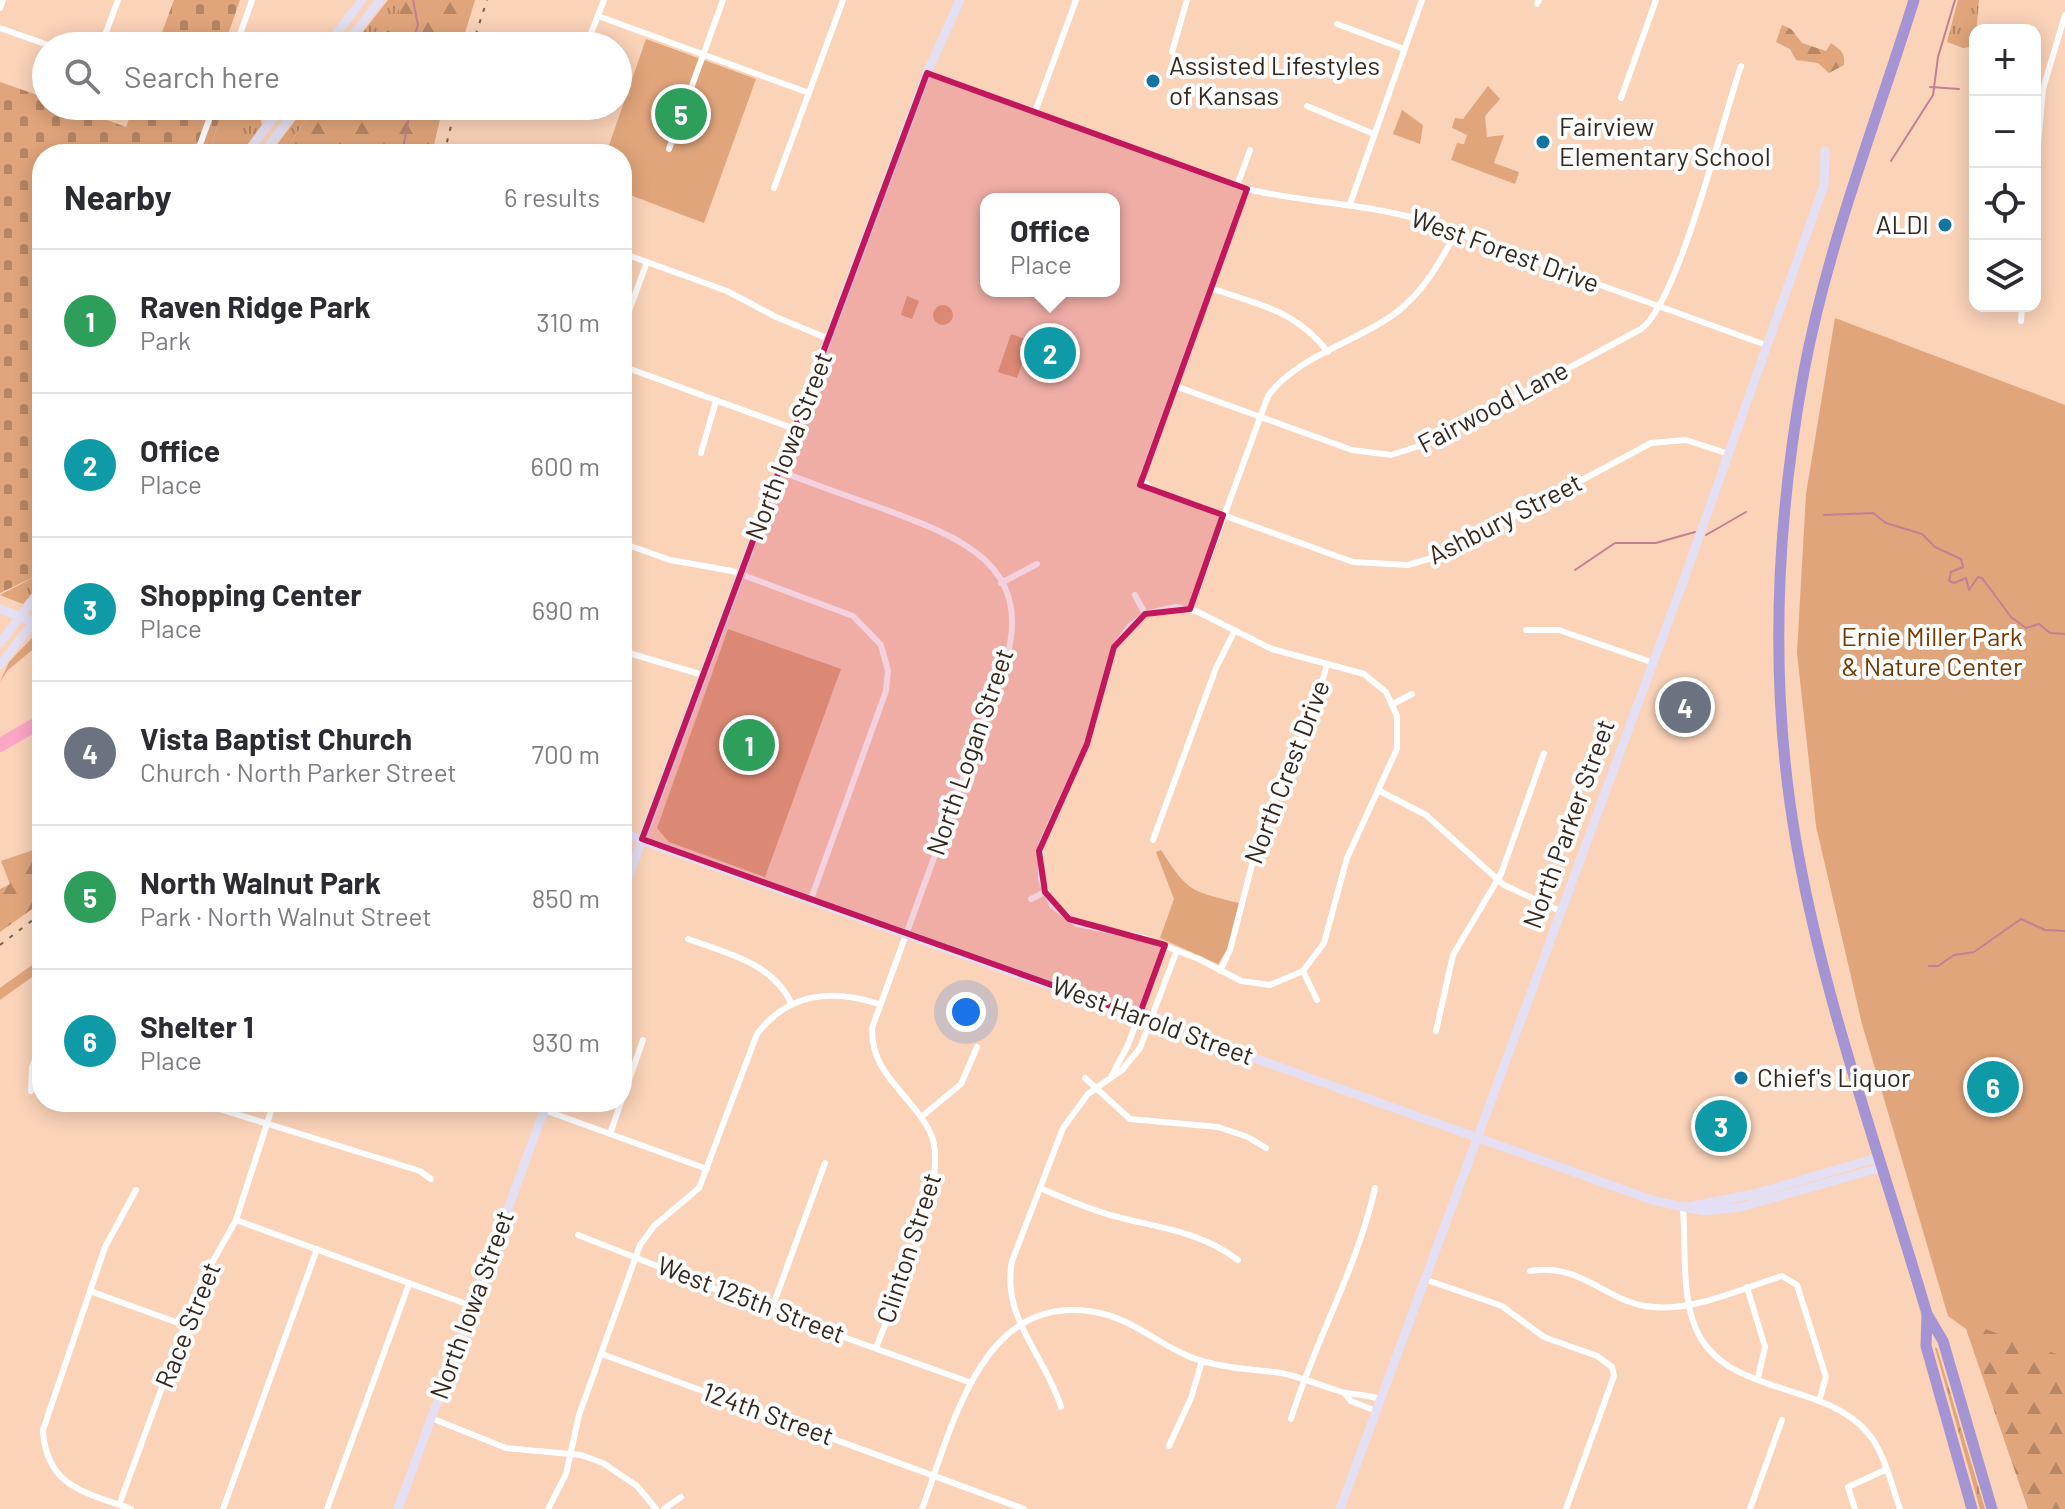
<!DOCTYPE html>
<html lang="en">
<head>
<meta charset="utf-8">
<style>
  :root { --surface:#fff; --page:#f2f2f3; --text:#2b2b33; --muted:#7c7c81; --line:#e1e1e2; --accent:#1274a1 }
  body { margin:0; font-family:Barlow,sans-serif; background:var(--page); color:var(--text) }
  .controls { position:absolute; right:24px; top:24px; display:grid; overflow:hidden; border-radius:16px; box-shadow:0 4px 20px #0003 }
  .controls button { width:72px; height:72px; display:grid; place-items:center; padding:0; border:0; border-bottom:2px solid var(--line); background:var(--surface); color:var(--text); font:40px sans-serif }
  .you { position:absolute; left:966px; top:1012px; width:28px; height:28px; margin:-20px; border:6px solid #fff; border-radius:50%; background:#1a73e8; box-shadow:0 0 0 12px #1a73e833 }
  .badge { display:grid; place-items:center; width:52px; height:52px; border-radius:50%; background:var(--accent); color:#fff; font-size:26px; font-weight:700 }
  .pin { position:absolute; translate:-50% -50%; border:4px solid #fff; box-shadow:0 2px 8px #0006 }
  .popup { position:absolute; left:980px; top:193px; width:140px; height:104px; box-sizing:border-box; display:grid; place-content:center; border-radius:16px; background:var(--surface); filter:drop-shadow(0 2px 6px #0005); font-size:26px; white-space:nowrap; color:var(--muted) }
  .popup b { font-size:30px; color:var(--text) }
  .popup::after { content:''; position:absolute; left:50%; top:100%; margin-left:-16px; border:16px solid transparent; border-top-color:var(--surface) }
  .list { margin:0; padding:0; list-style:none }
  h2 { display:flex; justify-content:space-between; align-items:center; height:104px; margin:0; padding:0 32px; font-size:34px }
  h2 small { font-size:26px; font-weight:400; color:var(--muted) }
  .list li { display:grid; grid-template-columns:52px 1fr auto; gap:24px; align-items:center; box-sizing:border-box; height:144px; padding:0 32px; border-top:2px solid var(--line) }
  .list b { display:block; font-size:30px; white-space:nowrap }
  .list p { margin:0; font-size:26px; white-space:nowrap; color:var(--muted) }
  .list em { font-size:26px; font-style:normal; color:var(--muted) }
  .icon { flex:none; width:44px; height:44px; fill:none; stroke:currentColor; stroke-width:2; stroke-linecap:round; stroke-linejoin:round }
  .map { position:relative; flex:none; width:2065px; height:1509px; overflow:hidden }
  .search { position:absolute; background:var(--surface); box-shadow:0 4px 20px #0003; left:32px; top:32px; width:600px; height:88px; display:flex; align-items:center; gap:20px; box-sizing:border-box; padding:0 28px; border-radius:44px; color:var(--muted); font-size:30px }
  .panel { position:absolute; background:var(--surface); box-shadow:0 4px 20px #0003; left:32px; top:144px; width:600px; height:968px; border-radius:32px }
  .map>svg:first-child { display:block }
  .grass { fill:url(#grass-tufts) }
  .forest { fill:url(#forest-firs) }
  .cemetery { fill:url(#cemetery-stones) }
  .park { fill:#e1a57b }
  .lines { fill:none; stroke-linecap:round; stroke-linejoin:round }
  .stream { stroke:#c28094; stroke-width:2 }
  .river { stroke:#fda6c6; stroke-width:14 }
  .street { stroke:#fff; stroke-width:6 }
  .secondary { stroke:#e4dff2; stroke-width:9 }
  .highway { stroke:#a494d4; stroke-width:11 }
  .rail { stroke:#765f50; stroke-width:2; stroke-dasharray:4 8; stroke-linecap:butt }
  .marked { fill:#c2185b; fill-opacity:0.2; stroke:#c2185b; stroke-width:6; stroke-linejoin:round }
  .poi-dot { fill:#1274a1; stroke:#fdfdfd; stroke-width:3 }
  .labels { text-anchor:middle; stroke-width:8; stroke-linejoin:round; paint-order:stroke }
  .poi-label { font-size:26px; fill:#37281e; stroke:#fdfdfd; text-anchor:start }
  .street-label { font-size:26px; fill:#37281e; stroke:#fdfdfd }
  .park-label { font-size:26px; fill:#733901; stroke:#fdfdfd }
</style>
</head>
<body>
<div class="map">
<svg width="2065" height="1509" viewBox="0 0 2065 1509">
  <defs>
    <pattern id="grass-tufts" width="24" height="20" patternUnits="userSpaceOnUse" patternTransform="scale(2)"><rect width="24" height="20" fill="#e1a57b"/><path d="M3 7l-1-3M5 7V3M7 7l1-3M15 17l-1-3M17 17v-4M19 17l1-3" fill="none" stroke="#b78664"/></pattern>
    <pattern id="forest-firs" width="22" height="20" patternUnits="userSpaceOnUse" patternTransform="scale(2)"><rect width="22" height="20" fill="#e1a57b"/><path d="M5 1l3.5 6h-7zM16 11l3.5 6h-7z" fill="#b78664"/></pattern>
    <pattern id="cemetery-stones" width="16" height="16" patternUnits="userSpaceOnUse" patternTransform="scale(2)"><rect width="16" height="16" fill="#e1a57b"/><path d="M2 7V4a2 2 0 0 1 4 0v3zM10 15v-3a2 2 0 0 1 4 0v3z" fill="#b78664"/></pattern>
  </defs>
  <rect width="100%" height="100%" fill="#fad3b9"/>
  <g class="grass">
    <polygon points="388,0 397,0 402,22 378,35 374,46 352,46"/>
    <polygon points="1958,0 1979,0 1975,46 1963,48 1947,42"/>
    <polygon points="223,106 257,106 262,125 241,154 209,154"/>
    <polygon points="306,106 315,106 283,154 270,154"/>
    <polygon points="42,573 42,583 23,604 0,595"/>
    <polygon points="33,637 42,637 42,642 8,670 0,682 9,662"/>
    <polygon points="1935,1348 1937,1348 1985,1509 1980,1509"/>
  </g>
  <g class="forest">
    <polygon points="397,0 475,0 461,46 374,46 378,36 401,22"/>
    <path d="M 1782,25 L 1791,29 L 1802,43 L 1826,51 L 1831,43 C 1841,50 1845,52 1844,65 L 1829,73 L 1818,63 L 1796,60 L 1790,49 L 1776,42 Z"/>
    <polygon points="315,106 443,106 432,154 283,154"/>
    <polygon points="42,847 42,902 0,932 0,889 10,884 1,861"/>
    <polygon points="42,958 42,970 0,1000 0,988"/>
    <polygon points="1952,1202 2065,1298 2065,1509 2028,1509 1966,1329 1948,1316"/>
  </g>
  <g class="cemetery">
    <polygon points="174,0 240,0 224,46 157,46"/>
    <polygon points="0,82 46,98 46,106 68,106 126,127 134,106 223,106 209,154 42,154 42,573 0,593"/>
  </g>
  <g class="park">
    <polygon points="646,39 756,79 704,223 622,192 622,154 606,154"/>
    <polygon points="1488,86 1500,99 1485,116 1487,137 1504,135 1494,163 1519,172 1515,184 1451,160 1457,143 1464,144 1467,135 1452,128 1455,118 1463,119"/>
    <polygon points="1402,110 1423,125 1420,144 1393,134"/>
    <polygon points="907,296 919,301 912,319 901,315"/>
    <circle cx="943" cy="315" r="10"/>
    <polygon points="1835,318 2065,405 2065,1357 1948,1316 1862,1024 1816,826 1797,653 1806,494"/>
    <polygon points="1011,334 1030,341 1017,378 998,372"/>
    <polygon points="728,629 841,669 765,877 669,842 657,828"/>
    <path d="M 1161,850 C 1188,892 1190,891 1239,903 L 1228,948 L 1218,964 L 1160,938 L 1174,899 L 1156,852 Z"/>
  </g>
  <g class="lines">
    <g class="stream">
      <polyline points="411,46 418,25 413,0"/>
      <polyline points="1930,87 1959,89"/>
      <polyline points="1973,91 1975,91"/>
      <polyline points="402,154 411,106"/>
      <polyline points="1891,161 1933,95 1938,57 1955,0"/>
      <polyline points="1824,515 1873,513 1886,523 1922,534 1935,547 1961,559 1963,567 1951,572 1949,581 1954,583 1966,578 1969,590 1978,577 1982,578 2011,617 2026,628 2039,624 2050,633 2065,634"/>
      <polyline points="1706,535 1746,512"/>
      <polyline points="1575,570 1615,543 1656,543 1695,532"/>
      <polyline points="1929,966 1938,966 1954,955 1974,952 2021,919 2045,930 2065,931"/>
    </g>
    <polyline class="river" points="0,745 42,721"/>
    <g class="street">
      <polyline points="1537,4 1539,0"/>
      <polyline points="0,8 3,0"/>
      <polyline points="598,16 809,93"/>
      <polyline points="1337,24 1404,49"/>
      <polyline points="0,28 51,46"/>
      <polyline points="101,46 118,0"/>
      <polyline points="236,46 252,0"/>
      <polyline points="586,46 604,0"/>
      <polyline points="1172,52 1187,0"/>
      <path d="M 927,73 L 1247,189 C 1305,203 1364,203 1421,220 L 1766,345"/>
      <polyline points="1621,98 1656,0"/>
      <polyline points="1307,106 1374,134"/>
      <polyline points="562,112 564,106"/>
      <polyline points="1035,112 1076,0"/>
      <polyline points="669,149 723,0"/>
      <polyline points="197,153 214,106"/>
      <polyline points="2035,178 2043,89 2065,15"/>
      <polyline points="1237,186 1250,150"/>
      <polyline points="774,188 843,0"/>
      <polyline points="1247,189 1143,475 1143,481 1151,489 1353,562 1408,565 1442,555 1651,443 1686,440 1729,454"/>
      <polyline points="1350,204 1422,0"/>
      <polyline points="622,253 727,291 776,317 829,339"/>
      <path d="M 1211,288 C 1261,306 1294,309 1328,352"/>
      <polyline points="2021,321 2022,306"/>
      <polyline points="622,330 647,262"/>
      <polyline points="622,366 795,429"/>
      <path d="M 1175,386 L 1352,450 L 1391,455 L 1432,442 L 1641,329 C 1679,302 1723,117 1741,66"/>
      <polyline points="701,453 716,401"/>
      <path d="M 779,471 C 814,484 849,497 884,509 C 956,536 1035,563 1006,660 L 872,1028 C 871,1076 911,1093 930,1132 C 953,1177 894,1299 876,1348"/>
      <polyline points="622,543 670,560 732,571 853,616 881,645 888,671 886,691 811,899"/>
      <polyline points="1001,583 1037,564"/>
      <polyline points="1135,595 1145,614"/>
      <polygon points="1175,607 1196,611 1272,649 1364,674 1386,692 1397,716 1397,749 1347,858 1324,943 1303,971 1270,985 1241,981 1199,959 1144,938 1077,924 1052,905 1041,880 1041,844 1087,744 1114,647 1130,626 1145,614"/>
      <path d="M 1190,609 L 1268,396 C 1298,355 1358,342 1397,312 C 1425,290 1439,263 1456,233"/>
      <polyline points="1526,630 1559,630 1651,662"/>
      <polyline points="622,651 703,675"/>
      <polyline points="1393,704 1412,694"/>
      <polyline points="1378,790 1426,815 1504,885 1560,911"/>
      <polyline points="1153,840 1216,668 1234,632"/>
      <polyline points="1031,899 1045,892"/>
      <path d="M 688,939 C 726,953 773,963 791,1003"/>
      <polyline points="1220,971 1230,950 1264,818 1314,711 1327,664"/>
      <polyline points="1303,971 1317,1000"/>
      <polyline points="1436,1031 1453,955 1501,874 1544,753"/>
      <polyline points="1112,1075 1128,1045 1165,945"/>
      <polyline points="1085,1078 1130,1119 1218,1127 1248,1137 1266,1148"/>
      <polyline points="31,1091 32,1067 42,1042"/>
      <polyline points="622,1100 643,1040"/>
      <polyline points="197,1102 420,1171 431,1179"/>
      <polyline points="544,1110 707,1169"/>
      <polyline points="921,1117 961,1084 977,1047"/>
      <polyline points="610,1134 621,1102"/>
      <path d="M 1040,1188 C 1063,1198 1086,1208 1110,1215 C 1156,1228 1199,1230 1238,1260"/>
      <path d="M 1683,1208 C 1686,1246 1681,1294 1696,1329 C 1725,1396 1822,1381 1866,1431 C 1884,1450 1891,1484 1900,1509"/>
      <polyline points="236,1220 472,1306"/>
      <polyline points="578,1235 771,1311 969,1382"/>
      <path d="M 1530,1271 C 1579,1262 1604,1299 1645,1306 C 1689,1314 1740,1289 1782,1276 L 1797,1285 L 1826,1377 L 1819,1401"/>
      <polyline points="1424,1279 1502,1306 1544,1337 1597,1356 1612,1367 1614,1376 1566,1509"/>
      <polyline points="1747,1287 1765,1347 1758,1378"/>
      <polyline points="90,1291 184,1325"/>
      <polyline points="771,1311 825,1163"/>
      <polyline points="602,1354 1024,1509"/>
      <polyline points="1344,1393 1351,1401 1376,1411"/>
      <path d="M 1061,1407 C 1045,1355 1001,1318 1012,1261 L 1063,1128 L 1088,1094 L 1122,1070 L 1140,1048 L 1177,950"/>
      <polyline points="431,1418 506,1448 581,1455 603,1463 637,1486 656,1509"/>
      <path d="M 1291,1419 C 1315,1340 1357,1269 1375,1188"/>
      <polyline points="1169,1446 1191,1398 1202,1361"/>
      <polyline points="119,1505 199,1286 236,1220 274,1102"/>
      <path d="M 131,1509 C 85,1492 46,1487 43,1430 L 105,1247 L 136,1190"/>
      <polyline points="223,1509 317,1249"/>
      <polyline points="327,1509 409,1284"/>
      <path d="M 548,1509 L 566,1474 L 579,1415 L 640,1245 L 654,1226 L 699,1188 L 757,1034 C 789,992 832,989 879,1004"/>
      <polyline points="664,1509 681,1497"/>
      <path d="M 922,1509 C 953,1426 982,1284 1104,1314 C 1139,1323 1167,1351 1202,1361 C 1228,1369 1254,1369 1281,1373 C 1301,1377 1319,1385 1339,1391 C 1351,1395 1365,1394 1380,1399"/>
      <polyline points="1750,1509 1782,1420"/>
      <polyline points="1855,1509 1848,1487 1885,1470"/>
    </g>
    <g class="secondary">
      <polyline points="327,46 362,0"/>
      <polyline points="345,46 380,0"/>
      <polyline points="246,154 282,106"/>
      <polyline points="263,154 299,106"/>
      <polyline points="0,609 42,625"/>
      <polyline points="0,643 42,588"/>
      <polyline points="0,665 42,611"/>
      <polyline points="622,833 1655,1201 1704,1211 1741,1207 1876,1169 1881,1162"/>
      <polyline points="622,894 927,73 960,0"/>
      <polyline points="1687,1207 1754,1194 1873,1159 1881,1162"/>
      <polyline points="398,1509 547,1102"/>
      <polyline points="1340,1509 1683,582 1824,185 1825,151"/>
    </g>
    <g class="highway">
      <path d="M 1914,0 C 1876,122 1828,244 1804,371 C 1778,513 1770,659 1790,803 C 1814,975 1878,1147 1927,1314 L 1943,1341 L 1992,1509"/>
      <polyline points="1927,1315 1926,1346 1972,1509"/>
    </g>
    <g class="rail">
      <polyline points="472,46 487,0"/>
      <polyline points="444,154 456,106"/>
      <polyline points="0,945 42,913"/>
    </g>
  </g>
  <path class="marked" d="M 927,73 L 1247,189 L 1140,485 L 1223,515 L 1190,609 L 1145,614 L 1114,647 L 1087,744 L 1039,851 L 1045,892 L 1069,919 L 1165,945 L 1139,1016 L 642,839 Z"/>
  <g class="poi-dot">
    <circle cx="1153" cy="81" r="8"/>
    <circle cx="1543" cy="142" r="8"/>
    <circle cx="1945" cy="225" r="8"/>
    <circle cx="1741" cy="1078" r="8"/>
  </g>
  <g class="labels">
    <g class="poi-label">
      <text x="1169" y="75">Assisted Lifestyles<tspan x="1169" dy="30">of Kansas</tspan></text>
      <text x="1559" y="136">Fairview<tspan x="1559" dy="30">Elementary School</tspan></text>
      <text x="1929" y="234" text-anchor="end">ALDI</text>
      <text x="1757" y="1087">Chief's Liquor</text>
    </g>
    <g class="street-label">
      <text transform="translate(1505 251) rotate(20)" y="9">West Forest Drive</text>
      <text transform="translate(1493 407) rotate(-28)" y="9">Fairwood Lane</text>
      <text transform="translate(789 446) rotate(-69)" y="9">North Iowa Street</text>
      <text transform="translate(1505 519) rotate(-27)" y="9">Ashbury Street</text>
      <text transform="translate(970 752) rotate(-71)" y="9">North Logan Street</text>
      <text transform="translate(1287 772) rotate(-69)" y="9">North Crest Drive</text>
      <text transform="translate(1569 824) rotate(-70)" y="9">North Parker Street</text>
      <text transform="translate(1153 1021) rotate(20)" y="9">West Harold Street</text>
      <text transform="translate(909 1248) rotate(-72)" y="9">Clinton Street</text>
      <text transform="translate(751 1300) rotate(21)" y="9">West 125th Street</text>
      <text transform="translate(472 1305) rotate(-70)" y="9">North Iowa Street</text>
      <text transform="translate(188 1325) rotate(-68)" y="9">Race Street</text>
      <text transform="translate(768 1414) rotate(20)" y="9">124th Street</text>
    </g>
    <g class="park-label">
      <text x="1932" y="646">Ernie Miller Park<tspan x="1932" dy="30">&amp; Nature Center</tspan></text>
    </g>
  </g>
</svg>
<div class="controls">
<button>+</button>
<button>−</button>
<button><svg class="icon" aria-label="locate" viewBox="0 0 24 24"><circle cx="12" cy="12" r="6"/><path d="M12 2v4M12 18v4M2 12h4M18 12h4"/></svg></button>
<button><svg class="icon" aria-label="layers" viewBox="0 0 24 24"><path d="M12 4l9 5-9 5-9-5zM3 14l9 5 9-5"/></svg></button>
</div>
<div class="you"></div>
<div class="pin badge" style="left:749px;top:745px;background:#2e9e5b">1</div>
<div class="pin badge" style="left:1050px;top:353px;background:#0f9aa8">2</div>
<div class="popup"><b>Office</b>Place</div>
<div class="pin badge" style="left:1721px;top:1126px;background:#0f9aa8">3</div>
<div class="pin badge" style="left:1685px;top:707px;background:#6b7280">4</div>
<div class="pin badge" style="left:681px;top:114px;background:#2e9e5b">5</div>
<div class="pin badge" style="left:1993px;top:1087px;background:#0f9aa8">6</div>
<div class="search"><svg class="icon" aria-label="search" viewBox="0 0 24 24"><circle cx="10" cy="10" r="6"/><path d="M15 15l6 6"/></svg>Search here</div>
<section class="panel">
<h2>Nearby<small>6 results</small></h2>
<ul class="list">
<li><span class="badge" style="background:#2e9e5b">1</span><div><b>Raven Ridge Park</b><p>Park</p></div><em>310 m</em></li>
<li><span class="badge" style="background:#0f9aa8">2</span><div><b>Office</b><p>Place</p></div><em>600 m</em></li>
<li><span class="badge" style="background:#0f9aa8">3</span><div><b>Shopping Center</b><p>Place</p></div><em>690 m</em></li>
<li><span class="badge" style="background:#6b7280">4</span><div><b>Vista Baptist Church</b><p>Church · North Parker Street</p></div><em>700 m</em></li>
<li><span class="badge" style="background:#2e9e5b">5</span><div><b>North Walnut Park</b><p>Park · North Walnut Street</p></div><em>850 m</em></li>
<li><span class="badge" style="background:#0f9aa8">6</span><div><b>Shelter 1</b><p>Place</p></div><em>930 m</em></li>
</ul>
</section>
</div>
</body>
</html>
